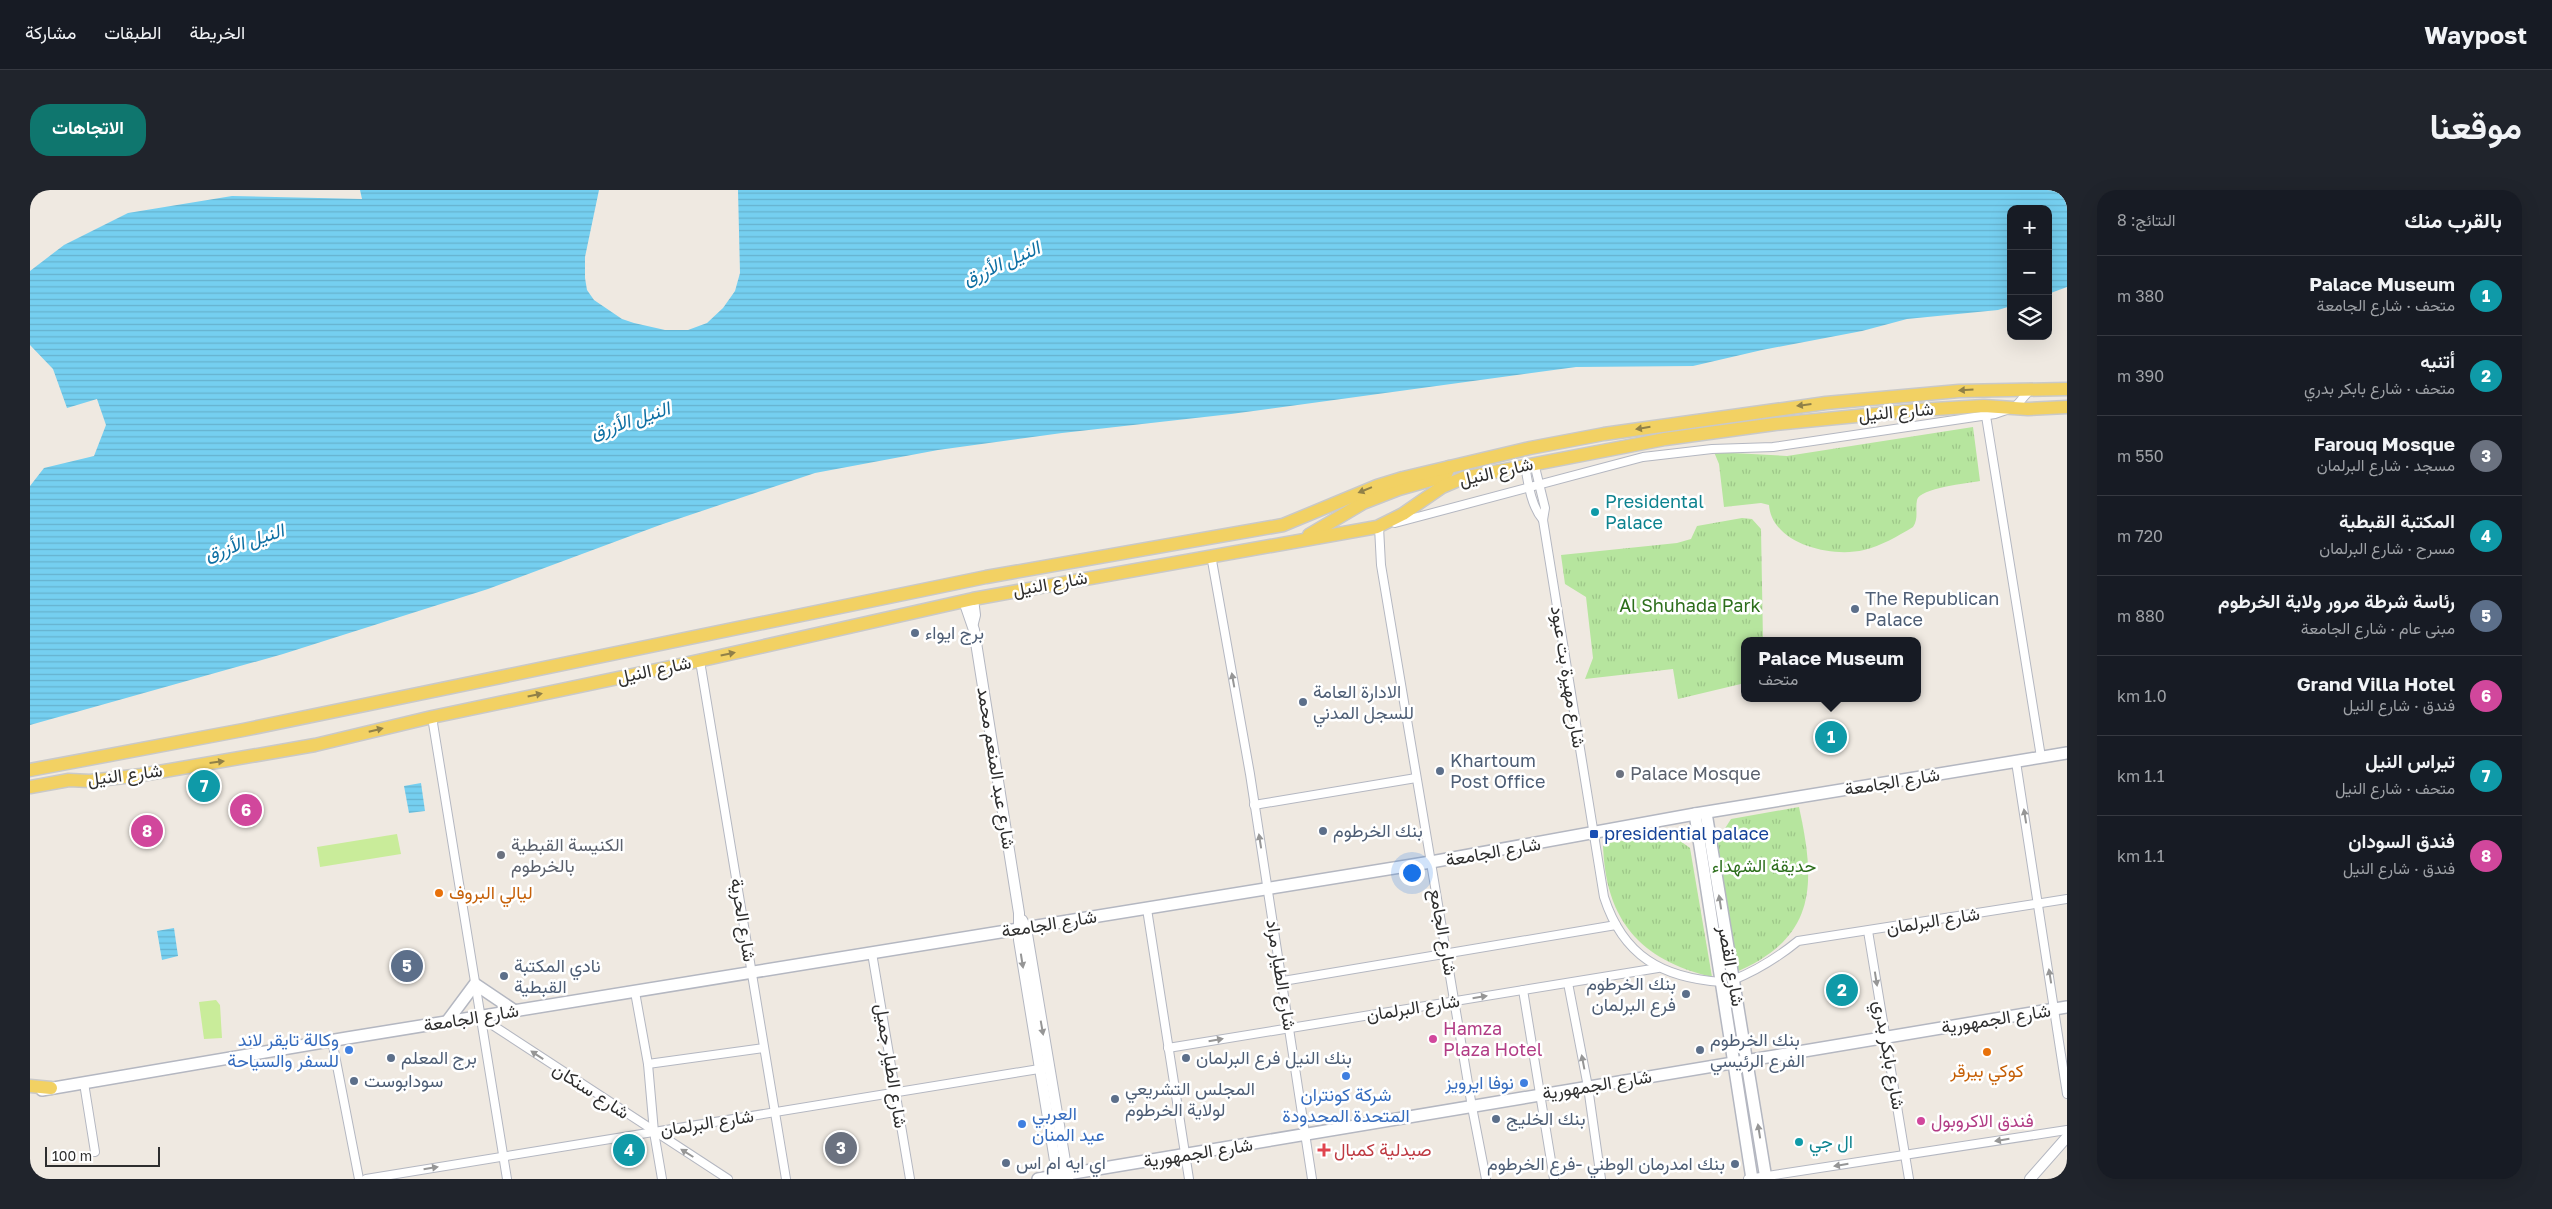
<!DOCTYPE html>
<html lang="ar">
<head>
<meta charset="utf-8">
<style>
  :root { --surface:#171b24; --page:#20242c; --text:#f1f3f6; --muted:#9ea1a6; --line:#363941; --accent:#0f766e }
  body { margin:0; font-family:"Golos Text",Vazirmatn,sans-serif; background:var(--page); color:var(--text); direction:rtl }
  .controls { position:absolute; right:15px; top:15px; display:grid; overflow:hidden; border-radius:10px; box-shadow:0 5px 20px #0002 }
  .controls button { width:45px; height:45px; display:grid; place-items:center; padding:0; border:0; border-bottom:1px solid var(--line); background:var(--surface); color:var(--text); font:25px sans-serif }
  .scale { position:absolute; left:15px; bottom:12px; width:115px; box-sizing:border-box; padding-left:5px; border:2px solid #2e2e2e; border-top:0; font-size:14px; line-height:18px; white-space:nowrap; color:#2e2e2e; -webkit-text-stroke:4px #fff; paint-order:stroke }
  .you { position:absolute; left:1381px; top:682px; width:18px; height:18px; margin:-12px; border:4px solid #fff; border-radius:50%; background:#1a73e8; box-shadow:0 0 0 8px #1a73e833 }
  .badge { display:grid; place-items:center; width:32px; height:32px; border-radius:50%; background:var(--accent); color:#fff; font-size:16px; font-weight:700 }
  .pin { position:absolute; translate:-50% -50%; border:2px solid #fff; box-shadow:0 1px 5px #0006 }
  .popup { position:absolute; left:1711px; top:447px; width:180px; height:65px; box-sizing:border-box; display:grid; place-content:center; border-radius:10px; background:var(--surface); filter:drop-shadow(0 1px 4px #0005); font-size:16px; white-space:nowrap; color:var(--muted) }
  .popup b { font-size:19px; color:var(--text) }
  .popup::after { content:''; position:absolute; left:50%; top:100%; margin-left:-10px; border:10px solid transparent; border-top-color:var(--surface) }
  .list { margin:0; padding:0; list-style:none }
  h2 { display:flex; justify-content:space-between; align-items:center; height:65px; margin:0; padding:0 20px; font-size:21px }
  h2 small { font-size:16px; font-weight:400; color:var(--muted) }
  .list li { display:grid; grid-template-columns:32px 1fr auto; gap:15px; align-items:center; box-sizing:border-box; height:80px; padding:0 20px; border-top:1px solid var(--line) }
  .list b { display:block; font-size:19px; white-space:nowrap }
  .list p { margin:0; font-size:16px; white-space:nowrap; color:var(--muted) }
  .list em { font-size:16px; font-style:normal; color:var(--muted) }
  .icon { flex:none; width:28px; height:28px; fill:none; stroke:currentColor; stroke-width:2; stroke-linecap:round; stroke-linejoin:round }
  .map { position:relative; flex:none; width:2037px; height:989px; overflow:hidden; direction:ltr; border-radius:20px }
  header { display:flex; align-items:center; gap:30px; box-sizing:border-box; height:70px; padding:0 25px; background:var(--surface); border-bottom:1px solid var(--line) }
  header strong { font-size:24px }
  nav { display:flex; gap:28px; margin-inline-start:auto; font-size:18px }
  .intro { display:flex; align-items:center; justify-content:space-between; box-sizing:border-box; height:120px; padding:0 30px }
  h1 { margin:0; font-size:35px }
  .button { padding:12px 22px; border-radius:20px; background:var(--accent); color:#fff; font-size:18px; font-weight:700 }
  main { display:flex; gap:30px; padding:0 30px }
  aside { flex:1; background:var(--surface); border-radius:20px; box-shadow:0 5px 20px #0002 }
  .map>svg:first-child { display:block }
  .park { fill:url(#park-tufts) }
  .pitch { fill:#c9ec9a }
  .water { fill:url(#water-rules) }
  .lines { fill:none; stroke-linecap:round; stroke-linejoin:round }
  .minor-casing { stroke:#b4b7c1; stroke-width:10 }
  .tertiary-casing { stroke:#b4b7c1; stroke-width:12 }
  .secondary-casing { stroke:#b4b7c1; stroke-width:14 }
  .primary-casing { stroke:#c9c9c9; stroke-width:15 }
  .minor { stroke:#fff; stroke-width:8 }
  .tertiary { stroke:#fff; stroke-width:10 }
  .secondary { stroke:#fff; stroke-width:11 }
  .primary { stroke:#f2d163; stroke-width:12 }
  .oneway { fill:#908048 }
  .oneway2 { fill:#969696 }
  .culture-dot { fill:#0f9aa8; stroke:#fff; stroke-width:2 }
  .service-dot { fill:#5c6f8a; stroke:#fff; stroke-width:2 }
  .worship-dot { fill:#6b7280; stroke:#fff; stroke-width:2 }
  .transit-dot { fill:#1a4fb4; stroke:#fff; stroke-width:2 }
  .food-dot { fill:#e8710a; stroke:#fff; stroke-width:2 }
  .hotel-dot { fill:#d1479c; stroke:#fff; stroke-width:2 }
  .shop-dot { fill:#3f7fe0; stroke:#fff; stroke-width:2 }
  .health-dot { fill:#e0444e; stroke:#fff; stroke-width:2 }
  .labels { text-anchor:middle; stroke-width:5; stroke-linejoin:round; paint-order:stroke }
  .street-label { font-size:18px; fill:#2e2e2e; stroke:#fff }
  .culture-label { font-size:18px; fill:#0d838f; stroke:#fff; text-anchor:start }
  .service-label { font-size:18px; fill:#4e5e75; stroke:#fff; text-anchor:start }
  .park-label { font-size:18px; fill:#2c6e1b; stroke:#fff }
  .worship-label { font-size:18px; fill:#5b616d; stroke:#fff; text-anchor:start }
  .transit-label { font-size:18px; fill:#164399; stroke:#fff; text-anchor:start }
  .food-label { font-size:18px; fill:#c56008; stroke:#fff; text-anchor:start }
  .hotel-label { font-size:18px; fill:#b23c85; stroke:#fff; text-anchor:start }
  .shop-label { font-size:18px; fill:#366cbe; stroke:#fff; text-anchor:end }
  .health-label { font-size:18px; fill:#be3a42; stroke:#fff; text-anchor:start }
  .water-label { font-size:19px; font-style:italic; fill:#0d6fa3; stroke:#fff }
</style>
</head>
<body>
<header>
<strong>Waypost</strong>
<nav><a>الخريطة</a><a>الطبقات</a><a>مشاركة</a></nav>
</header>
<div class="intro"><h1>موقعنا</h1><a class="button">الاتجاهات</a></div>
<main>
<aside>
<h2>بالقرب منك<small>النتائج: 8</small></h2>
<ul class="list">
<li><span class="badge" style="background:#0f9aa8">1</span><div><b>Palace Museum</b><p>متحف · شارع الجامعة</p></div><em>380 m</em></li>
<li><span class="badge" style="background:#0f9aa8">2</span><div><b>أتنيه</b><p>متحف · شارع بابكر بدري</p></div><em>390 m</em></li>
<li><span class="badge" style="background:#6b7280">3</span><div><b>Farouq Mosque</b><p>مسجد · شارع البرلمان</p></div><em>550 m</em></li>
<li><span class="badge" style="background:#0f9aa8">4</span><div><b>المكتبة القبطية</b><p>مسرح · شارع البرلمان</p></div><em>720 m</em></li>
<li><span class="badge" style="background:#5c6f8a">5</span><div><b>رئاسة شرطة مرور ولاية الخرطوم</b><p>مبنى عام · شارع الجامعة</p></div><em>880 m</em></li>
<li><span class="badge" style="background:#d1479c">6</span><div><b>Grand Villa Hotel</b><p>فندق · شارع النيل</p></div><em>1.0 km</em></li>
<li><span class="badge" style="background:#0f9aa8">7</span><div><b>تيراس النيل</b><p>متحف · شارع النيل</p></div><em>1.1 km</em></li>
<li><span class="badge" style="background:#d1479c">8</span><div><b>فندق السودان</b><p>فندق · شارع النيل</p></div><em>1.1 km</em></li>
</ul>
</aside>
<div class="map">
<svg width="2037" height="989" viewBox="0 0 2037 989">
  <defs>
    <pattern id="park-tufts" width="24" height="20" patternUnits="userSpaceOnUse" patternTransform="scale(1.25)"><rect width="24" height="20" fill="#b6e59e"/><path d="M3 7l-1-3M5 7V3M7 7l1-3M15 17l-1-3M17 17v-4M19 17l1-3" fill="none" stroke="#9dc588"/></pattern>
    <pattern id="water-rules" width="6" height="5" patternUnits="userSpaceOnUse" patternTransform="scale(1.25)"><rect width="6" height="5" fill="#75cff0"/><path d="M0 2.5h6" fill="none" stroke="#66b2ce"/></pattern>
  </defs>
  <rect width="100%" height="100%" fill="#efe9e1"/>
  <g class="park">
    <path d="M 1943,237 L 1950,291 C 1938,293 1890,298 1887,310 C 1885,319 1889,328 1883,337 C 1868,346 1851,356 1834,360 C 1801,368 1742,354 1739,315 L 1731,313 L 1694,317 L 1689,274 L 1684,262 L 1757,266 Z"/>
    <polygon points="1712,328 1722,329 1731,339 1733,451 1715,451 1715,493 1648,509 1643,479 1555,489 1563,468 1556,407 1535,394 1531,365 1647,353 1661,349 1667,336"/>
    <path d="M 1769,617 C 1786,695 1787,748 1704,783 L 1685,654 L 1701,629 Z"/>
    <path d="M 1639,643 L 1660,658 L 1682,787 C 1609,770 1575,729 1573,654 Z"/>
  </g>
  <g class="pitch">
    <polygon points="367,644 371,664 290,677 287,657"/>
    <polygon points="186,810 190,815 192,848 174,849 169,812"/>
  </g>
  <g class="water">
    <polygon points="330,0 569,0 555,67 555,88 557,100 564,110 592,129 604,133 635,140 658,140 677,133 693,118 705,101 710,83 708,0 2037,0 2037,97 2018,104 2018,19 1981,19 1981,116 1968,120 1877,129 1832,141 1732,160 1663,176 1546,177 1201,224 1032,243 908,260 785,283 630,335 458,399 253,464 0,535 0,296 14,278 64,266 76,235 67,209 37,218 23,179 0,155 0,81 34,55 98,23 202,6 332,9"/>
    <polygon points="391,593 395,621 379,623 374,596"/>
    <polygon points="144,738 148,766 132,770 127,741"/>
  </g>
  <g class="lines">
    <defs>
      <g id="minor">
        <polyline points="1956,226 2011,567"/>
        <path d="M 1504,273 L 1515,318 L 1513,330 L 1574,707 C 1593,766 1632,788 1692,792"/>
        <path d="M 1495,275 C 1498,293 1501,316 1513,330"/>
        <polyline points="1365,333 1613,267 1682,259 1743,257 1965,224 1985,217 2000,200"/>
        <polyline points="1349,337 1351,375 1442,917 1456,989"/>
        <polyline points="1181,365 1220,584 1282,989"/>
        <polyline points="670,471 756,989"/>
        <polyline points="402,527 477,989"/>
        <polyline points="1986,572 2037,904"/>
        <polyline points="1224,615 1386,588"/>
        <polyline points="1117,719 1159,989"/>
        <polyline points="1838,741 1879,989"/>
        <polyline points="842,763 880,989"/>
        <path d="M 1703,790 C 1728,780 1747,768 1768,751 L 2037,709"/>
        <polyline points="1253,791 1586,735"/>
        <polyline points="1538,793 1558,897 1571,989"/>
        <polyline points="1493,800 1524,989"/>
        <polyline points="605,802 618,874 624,942 632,989"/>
        <polyline points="450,827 698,989"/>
        <polyline points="302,850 329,989"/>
        <polyline points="1138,858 1628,778"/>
        <polyline points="618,874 734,858"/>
        <polyline points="54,893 65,962"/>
        <polyline points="336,989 1015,878"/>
        <polyline points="1718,989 2037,940"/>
      </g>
      <g id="tertiary">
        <polyline points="934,411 944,440 989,723 989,750 1028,989"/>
        <polyline points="943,433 945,425 943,409"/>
        <polyline points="992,730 996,738 1038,989"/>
        <polyline points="2000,989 2037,947"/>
      </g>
      <g id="secondary">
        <polyline points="1676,623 1736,989"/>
        <polyline points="1665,624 1722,989"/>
        <polyline points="416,833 445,794 485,821"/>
        <polyline points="12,900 317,848 1401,672 1665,624 2037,563"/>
        <polyline points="1008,989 2037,817"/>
      </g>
      <g id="primary">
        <polyline points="1279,345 1333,313 1369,299 1415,286 1419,277"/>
        <polyline points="0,580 213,540 956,387 1253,335 1347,296 1373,288 1500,258 1574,244 1796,213 1929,201 2037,199"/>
        <polyline points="0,597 39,590 60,591 111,585 285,555 402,527 650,475 943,409 1347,337 1373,324 1412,297 1433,288 1635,249 1745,234 1888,220 1954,216 1998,219 2037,217"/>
        <polyline points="0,896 21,898"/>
      </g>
    </defs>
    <use href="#minor" class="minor-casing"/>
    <use href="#tertiary" class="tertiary-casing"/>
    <use href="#secondary" class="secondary-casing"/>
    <use href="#primary" class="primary-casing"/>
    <use href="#minor" class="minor"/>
    <use href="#tertiary" class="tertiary"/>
    <use href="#secondary" class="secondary"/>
    <use href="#primary" class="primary"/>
  </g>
  <defs><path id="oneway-solid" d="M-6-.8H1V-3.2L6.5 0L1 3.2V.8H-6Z" transform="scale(1.25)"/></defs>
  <g class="oneway">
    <use href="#oneway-solid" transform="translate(1936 200) rotate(177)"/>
    <use href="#oneway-solid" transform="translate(1774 215) rotate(173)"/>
    <use href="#oneway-solid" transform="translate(1613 238) rotate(171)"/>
    <use href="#oneway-solid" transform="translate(1335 300) rotate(158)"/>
    <use href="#oneway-solid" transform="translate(698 464) rotate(-12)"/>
    <use href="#oneway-solid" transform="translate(505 505) rotate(-12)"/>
    <use href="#oneway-solid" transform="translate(346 540) rotate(-14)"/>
    <use href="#oneway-solid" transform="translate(187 572) rotate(-7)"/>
  </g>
  <g class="oneway2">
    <use href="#oneway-solid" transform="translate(1203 490) rotate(-100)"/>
    <use href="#oneway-solid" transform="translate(1995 626) rotate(-99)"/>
    <use href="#oneway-solid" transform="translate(1230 651) rotate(-99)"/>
    <use href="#oneway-solid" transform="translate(1690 712) rotate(-99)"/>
    <use href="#oneway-solid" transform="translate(992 771) rotate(81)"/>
    <use href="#oneway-solid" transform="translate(2020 786) rotate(-99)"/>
    <use href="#oneway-solid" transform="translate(1846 789) rotate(81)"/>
    <use href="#oneway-solid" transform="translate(1450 807) rotate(-9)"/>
    <use href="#oneway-solid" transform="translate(1012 838) rotate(80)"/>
    <use href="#oneway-solid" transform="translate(1186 850) rotate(-10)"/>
    <use href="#oneway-solid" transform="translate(507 865) rotate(-147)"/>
    <use href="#oneway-solid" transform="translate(1553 872) rotate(-101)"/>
    <use href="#oneway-solid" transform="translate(1729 941) rotate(-99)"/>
    <use href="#oneway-solid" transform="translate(1972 950) rotate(171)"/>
    <use href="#oneway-solid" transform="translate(657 963) rotate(-148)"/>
    <use href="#oneway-solid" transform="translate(1811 975) rotate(171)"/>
    <use href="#oneway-solid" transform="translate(401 978) rotate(-9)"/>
  </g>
  <g class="culture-dot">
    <circle cx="1565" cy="322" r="5"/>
    <circle cx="1769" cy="952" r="5"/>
  </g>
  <g class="service-dot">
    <circle cx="1825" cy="419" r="5"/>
    <circle cx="885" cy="443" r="5"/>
    <circle cx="1273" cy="512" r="5"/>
    <circle cx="1410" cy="581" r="5"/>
    <circle cx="1293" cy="641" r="5"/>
    <circle cx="474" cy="786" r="5"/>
    <circle cx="1656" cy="804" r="5"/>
    <circle cx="1670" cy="860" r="5"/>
    <circle cx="361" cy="868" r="5"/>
    <circle cx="1156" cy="868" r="5"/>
    <circle cx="324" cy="891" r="5"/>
    <circle cx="1085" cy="909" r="5"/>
    <circle cx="1466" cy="929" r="5"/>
    <circle cx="976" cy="973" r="5"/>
    <circle cx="1705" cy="974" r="5"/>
  </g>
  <g class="worship-dot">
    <circle cx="1590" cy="584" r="5"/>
    <circle cx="471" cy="665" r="5"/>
  </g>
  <rect class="transit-dot" x="1559" y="639" width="10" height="10" rx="2.5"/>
  <g class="food-dot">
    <circle cx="409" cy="703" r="5"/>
    <circle cx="1957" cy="862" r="5"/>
  </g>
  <g class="hotel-dot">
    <circle cx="1403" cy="849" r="5"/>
    <circle cx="1891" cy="931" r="5"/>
  </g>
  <g class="shop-dot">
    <circle cx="319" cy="860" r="5"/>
    <circle cx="1316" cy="886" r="5"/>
    <circle cx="1494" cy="893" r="5"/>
    <circle cx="992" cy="934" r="5"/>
  </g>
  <path class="health-dot" d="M1291.5 952.5h5v5h5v5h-5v5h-5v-5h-5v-5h5z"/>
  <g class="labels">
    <g class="street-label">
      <text transform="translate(1866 222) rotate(-5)" y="6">شارع النيل</text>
      <text transform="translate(1466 282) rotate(-13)" y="6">شارع النيل</text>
      <text transform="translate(1020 394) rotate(-10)" y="6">شارع النيل</text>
      <text transform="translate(624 480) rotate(-12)" y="6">شارع النيل</text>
      <text transform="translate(1538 487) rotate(81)" y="6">شارع مهيرة بت عبود</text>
      <text transform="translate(966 578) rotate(81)" y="6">شارع عبد المنعم محمد</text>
      <text transform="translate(95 585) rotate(-7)" y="6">شارع النيل</text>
      <text transform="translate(1862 592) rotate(-9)" y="6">شارع الجامعة</text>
      <text transform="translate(1463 662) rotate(-10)" y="6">شارع الجامعة</text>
      <text transform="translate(713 730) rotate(81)" y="6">شارع الحرية</text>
      <text transform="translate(1903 731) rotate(-9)" y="6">شارع البرلمان</text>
      <text transform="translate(1019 734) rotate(-9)" y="6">شارع الجامعة</text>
      <text transform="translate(1413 742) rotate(80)" y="6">شارع الجامع</text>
      <text transform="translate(1701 776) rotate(80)" y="6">شارع القصر</text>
      <text transform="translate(1251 785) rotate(81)" y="6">شارع الطيار مراد</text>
      <text transform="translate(1383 818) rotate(-9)" y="6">شارع البرلمان</text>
      <text transform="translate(441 828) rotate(-9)" y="6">شارع الجامعة</text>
      <text transform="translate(1966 829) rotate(-9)" y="6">شارع الجمهورية</text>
      <text transform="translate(1859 865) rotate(80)" y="6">شارع بابكر بدري</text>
      <text transform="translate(861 876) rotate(81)" y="6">شارع الطيار جميل</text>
      <text transform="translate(1567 895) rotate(-9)" y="6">شارع الجمهورية</text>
      <text transform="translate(561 901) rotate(33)" y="6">شارع سنكان</text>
      <text transform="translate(677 933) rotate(-9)" y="6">شارع البرلمان</text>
      <text transform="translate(1168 963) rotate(-9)" y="6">شارع الجمهورية</text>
    </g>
    <g class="culture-label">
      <text x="1575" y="318">Presidental<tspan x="1575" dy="21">Palace</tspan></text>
      <text x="1779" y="958">ال جي</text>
    </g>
    <g class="service-label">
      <text x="1835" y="415">The Republican<tspan x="1835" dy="21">Palace</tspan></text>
      <text x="895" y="449">برج ايواء</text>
      <text x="1283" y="508">الادارة العامة<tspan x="1283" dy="21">للسجل المدني</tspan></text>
      <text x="1420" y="577">Khartoum<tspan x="1420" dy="21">Post Office</tspan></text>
      <text x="1303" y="647">بنك الخرطوم</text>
      <text x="484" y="782">نادي المكتبة<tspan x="484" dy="21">القبطية</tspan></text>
      <text x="1646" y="800" text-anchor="end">بنك الخرطوم<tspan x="1646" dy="21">فرع البرلمان</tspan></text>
      <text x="1680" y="856">بنك الخرطوم<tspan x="1680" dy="21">الفرع الرئيسي</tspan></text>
      <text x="371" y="874">برج المعلم</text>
      <text x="1166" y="874">بنك النيل فرع البرلمان</text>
      <text x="334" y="897">سودابوست</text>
      <text x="1095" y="905">المجلس التشريعي<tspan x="1095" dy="21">لولاية الخرطوم</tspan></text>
      <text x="1476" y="935">بنك الخليج</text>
      <text x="986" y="979">اي ايه ام اس</text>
      <text x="1695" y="980" text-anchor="end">بنك امدرمان الوطني -فرع الخرطوم</text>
    </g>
    <g class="park-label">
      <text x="1660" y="422">Al Shuhada Park</text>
      <text x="1734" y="682">حديقة الشهداء</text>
    </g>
    <g class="worship-label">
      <text x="1600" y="590">Palace Mosque</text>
      <text x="481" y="661">الكنيسة القبطية<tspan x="481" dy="21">بالخرطوم</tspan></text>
    </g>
    <g class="transit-label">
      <text x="1574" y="650">presidential palace</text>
    </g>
    <g class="food-label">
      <text x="419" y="709">ليالي البروف</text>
      <text x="1957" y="887" text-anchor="middle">كوكي بيرقر</text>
    </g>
    <g class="hotel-label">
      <text x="1413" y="845">Hamza<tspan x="1413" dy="21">Plaza Hotel</tspan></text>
      <text x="1901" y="937">فندق الاكروبول</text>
    </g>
    <g class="shop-label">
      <text x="309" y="856">وكالة تايقر لاند<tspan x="309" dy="21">للسفر والسياحة</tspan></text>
      <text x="1484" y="899">نوفا ايرويز</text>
      <text x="1316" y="911" text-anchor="middle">شركة كونتران<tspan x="1316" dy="21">المتحدة المحدودة</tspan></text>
      <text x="1002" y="930" text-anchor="start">العربي<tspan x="1002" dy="21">عيد المنان</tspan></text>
    </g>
    <g class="health-label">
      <text x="1304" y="966">صيدلية كمبال</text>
    </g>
    <g class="water-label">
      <text transform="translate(971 73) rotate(-24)" y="7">النيل الأزرق</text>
      <text transform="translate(600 230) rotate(-18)" y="7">النيل الأزرق</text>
      <text transform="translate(214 352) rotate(-18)" y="7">النيل الأزرق</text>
    </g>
  </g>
</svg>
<div class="controls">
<button>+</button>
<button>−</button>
<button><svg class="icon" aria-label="layers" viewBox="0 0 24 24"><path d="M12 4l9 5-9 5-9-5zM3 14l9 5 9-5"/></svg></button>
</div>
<div class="scale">100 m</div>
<div class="you"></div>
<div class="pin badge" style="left:1801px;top:547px;background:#0f9aa8">1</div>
<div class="popup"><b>Palace Museum</b>متحف</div>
<div class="pin badge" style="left:1812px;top:800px;background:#0f9aa8">2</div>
<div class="pin badge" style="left:811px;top:958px;background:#6b7280">3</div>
<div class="pin badge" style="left:599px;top:960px;background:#0f9aa8">4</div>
<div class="pin badge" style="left:377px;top:776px;background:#5c6f8a">5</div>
<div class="pin badge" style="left:216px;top:620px;background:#d1479c">6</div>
<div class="pin badge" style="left:174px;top:596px;background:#0f9aa8">7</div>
<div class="pin badge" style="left:117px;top:641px;background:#d1479c">8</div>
</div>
</main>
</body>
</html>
